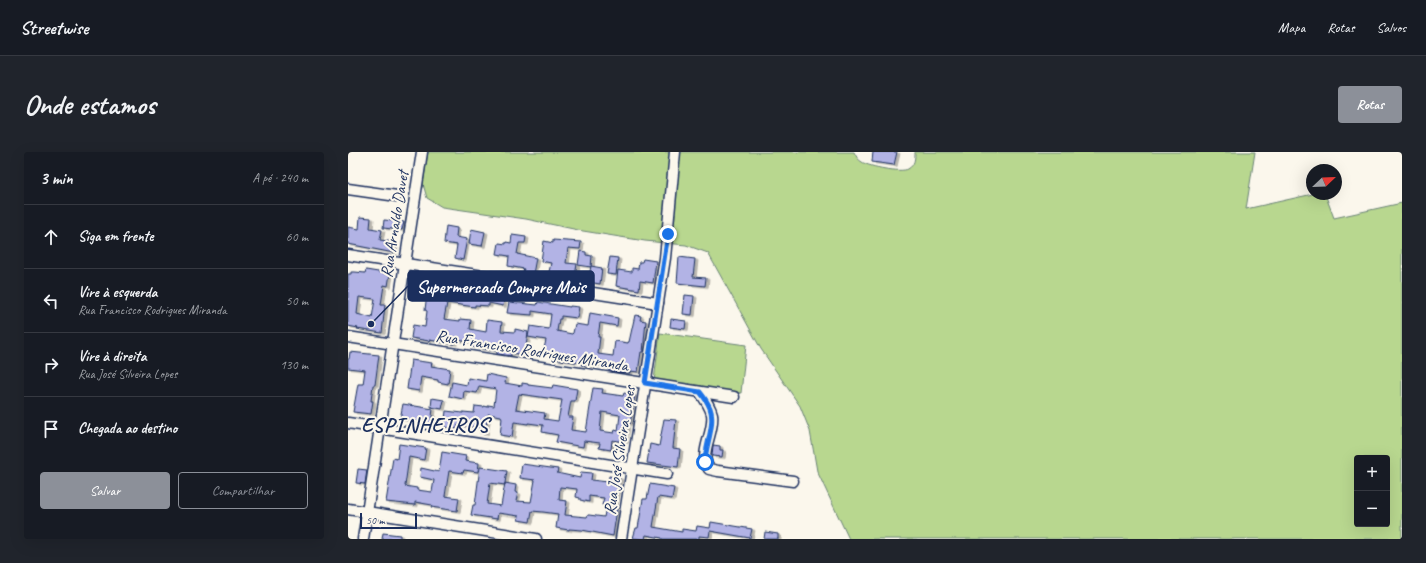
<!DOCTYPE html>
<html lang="pt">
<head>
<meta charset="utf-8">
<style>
  :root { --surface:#171b24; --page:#20242c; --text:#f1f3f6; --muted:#9ea1a6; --line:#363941; --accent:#8c9099 }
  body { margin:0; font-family:Caveat,sans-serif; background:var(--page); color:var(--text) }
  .controls { position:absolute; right:12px; bottom:12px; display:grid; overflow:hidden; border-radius:4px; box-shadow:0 4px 16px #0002 }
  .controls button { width:36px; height:36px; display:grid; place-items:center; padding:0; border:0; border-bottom:1px solid var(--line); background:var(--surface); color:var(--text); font:20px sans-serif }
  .compass { position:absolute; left:958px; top:12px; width:36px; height:36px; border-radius:50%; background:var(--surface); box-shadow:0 4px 16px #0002; rotate:67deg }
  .scale { position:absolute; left:12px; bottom:10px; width:57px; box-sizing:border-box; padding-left:4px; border:2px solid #1b2f5e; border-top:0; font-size:11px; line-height:14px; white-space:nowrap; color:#1b2f5e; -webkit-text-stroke:3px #fbf7ec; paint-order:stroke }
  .stop { position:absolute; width:12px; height:12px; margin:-9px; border:3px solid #1a73e8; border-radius:50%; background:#fff }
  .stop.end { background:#1a73e8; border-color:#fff; box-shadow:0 1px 4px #0008 }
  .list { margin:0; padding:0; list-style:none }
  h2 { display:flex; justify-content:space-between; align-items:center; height:52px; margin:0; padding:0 16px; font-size:17px }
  h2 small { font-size:13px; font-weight:400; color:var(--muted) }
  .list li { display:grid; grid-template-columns:26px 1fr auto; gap:12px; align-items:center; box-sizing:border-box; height:64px; padding:0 16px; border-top:1px solid var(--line) }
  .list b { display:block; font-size:15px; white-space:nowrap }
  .list p { margin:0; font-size:13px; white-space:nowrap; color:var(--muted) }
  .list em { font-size:13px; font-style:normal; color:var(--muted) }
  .actions { display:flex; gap:8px; padding:12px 16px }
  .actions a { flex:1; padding:9px 0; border:1px solid var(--accent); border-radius:4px; text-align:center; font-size:14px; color:var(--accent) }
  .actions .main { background:var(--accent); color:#fff }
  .icon { flex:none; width:22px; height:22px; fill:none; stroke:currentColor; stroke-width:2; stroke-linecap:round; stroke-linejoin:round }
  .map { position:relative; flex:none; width:1054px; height:387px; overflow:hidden; border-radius:4px }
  header { display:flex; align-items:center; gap:24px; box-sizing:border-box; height:56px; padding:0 20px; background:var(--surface); border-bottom:1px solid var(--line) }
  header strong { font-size:19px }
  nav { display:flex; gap:22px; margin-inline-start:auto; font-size:14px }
  .intro { display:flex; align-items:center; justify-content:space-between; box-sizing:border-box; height:96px; padding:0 24px }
  h1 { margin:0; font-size:28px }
  .button { padding:10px 18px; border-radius:4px; background:var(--accent); color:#fff; font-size:14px; font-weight:700 }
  main { display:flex; gap:24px; padding:0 24px }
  aside { flex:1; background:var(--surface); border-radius:4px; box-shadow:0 4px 16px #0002 }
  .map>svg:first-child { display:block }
  .green { fill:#b8d78f; stroke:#6a8376; fill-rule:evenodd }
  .building { fill:#b2b3e5; stroke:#1b2f5e; fill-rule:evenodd; filter:url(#shadow) }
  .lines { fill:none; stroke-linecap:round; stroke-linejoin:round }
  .minor-casing { stroke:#1b2f5e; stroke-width:13 }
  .minor { stroke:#fbf7ec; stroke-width:10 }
  .route { stroke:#1a73e8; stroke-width:5 }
  .labels { text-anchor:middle; stroke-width:4; stroke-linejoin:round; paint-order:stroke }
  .street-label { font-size:17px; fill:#1b2f5e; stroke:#fbf7ec }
  .district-label { font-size:21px; font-weight:bold; letter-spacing:1px; fill:#1b2f5e; stroke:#fbf7ec }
  .leader { fill:none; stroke:#1b2f5e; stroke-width:1.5 }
  .callout-dot { fill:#1b2f5e; stroke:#fbf7ec; stroke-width:1.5 }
  .callout { fill:#1b2f5e; stroke:#1b2f5e; stroke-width:1.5 }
  .callout-label { font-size:18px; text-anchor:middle; font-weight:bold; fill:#fff }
</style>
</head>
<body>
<header>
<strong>Streetwise</strong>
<nav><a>Mapa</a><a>Rotas</a><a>Salvos</a></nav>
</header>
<div class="intro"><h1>Onde estamos</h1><a class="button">Rotas</a></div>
<main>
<aside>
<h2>3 min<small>A pé · 240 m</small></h2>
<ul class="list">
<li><svg class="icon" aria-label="ahead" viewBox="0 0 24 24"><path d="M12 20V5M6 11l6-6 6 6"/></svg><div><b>Siga em frente</b></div><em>60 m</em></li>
<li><svg class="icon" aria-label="left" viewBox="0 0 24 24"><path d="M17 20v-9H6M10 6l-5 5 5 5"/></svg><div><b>Vire à esquerda</b><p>Rua Francisco Rodrigues Miranda</p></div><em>50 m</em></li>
<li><svg class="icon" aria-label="right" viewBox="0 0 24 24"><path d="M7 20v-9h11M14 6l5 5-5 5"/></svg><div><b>Vire à direita</b><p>Rua José Silveira Lopes</p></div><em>130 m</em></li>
<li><svg class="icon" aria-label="arrive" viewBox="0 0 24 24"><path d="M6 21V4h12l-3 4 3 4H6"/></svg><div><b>Chegada ao destino</b></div></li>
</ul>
<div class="actions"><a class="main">Salvar</a><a>Compartilhar</a></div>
</aside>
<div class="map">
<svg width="1054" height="387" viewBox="0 0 1054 387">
  <defs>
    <filter id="shadow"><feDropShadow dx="3" dy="1.5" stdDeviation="0" flood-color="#0004"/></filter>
  </defs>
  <rect width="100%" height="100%" fill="#fbf7ec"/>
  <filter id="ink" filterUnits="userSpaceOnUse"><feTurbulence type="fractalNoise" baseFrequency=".025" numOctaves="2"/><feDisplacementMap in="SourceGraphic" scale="8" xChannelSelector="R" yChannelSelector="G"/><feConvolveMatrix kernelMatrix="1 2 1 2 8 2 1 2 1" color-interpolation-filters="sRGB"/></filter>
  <g filter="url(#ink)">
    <g class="green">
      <path d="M 80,0 L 506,0 C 508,4 510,8 514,10 C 521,15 553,21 560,17 C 567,13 567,6 567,0 L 907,0 L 898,57 L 965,42 L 977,42 L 986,66 L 1054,51 L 1054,387 L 501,387 L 469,319 L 462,279 L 452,254 L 413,197 L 360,101 L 338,93 L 297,89 L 235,79 L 178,67 L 94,55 L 79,46 L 75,32 ZM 1009,306 L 1039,306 L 1039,372 L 1009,372 Z"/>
      <polygon points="312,181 398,193 393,241 306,229"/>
    </g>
    <g class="building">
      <polygon points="525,0 549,0 546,13 524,10"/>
      <polygon points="12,65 23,66 22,76 34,78 32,88 47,90 46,101 0,92 0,75 11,77"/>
      <polygon points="36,68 56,70 54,78 35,76"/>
      <polygon points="98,74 109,76 108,85 119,87 115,108 107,106 109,93 96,91"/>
      <polygon points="123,77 137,80 134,94 121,92"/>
      <polygon points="164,83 178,85 177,91 171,91 169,102 188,106 185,122 175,120 176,117 160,114 161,104 149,102 151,91 158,92 158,90 163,91"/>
      <polygon points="205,88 233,90 232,97 220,96 218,111 229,112 227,124 211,121 210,126 200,124 203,111 193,109 196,89 205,91"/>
      <polygon points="232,99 238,100 238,103 244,104 243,115 230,113"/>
      <polygon points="262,105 270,106 268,123 259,122"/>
      <polygon points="331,105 347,107 345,125 358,126 357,134 329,131"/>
      <polygon points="295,107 308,109 305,131 292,129 291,138 268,134 270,118 284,120 284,116 290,117 291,110 294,110"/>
      <polygon points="243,114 254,116 252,132 240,130"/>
      <path d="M 18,118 L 42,122 L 40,134 L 36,133 L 33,153 L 37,153 L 34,181 L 9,177 L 10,176 L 0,174 L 0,122 L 3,122 L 3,120 L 7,120 L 17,121 ZM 11,145 L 27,147 L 24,166 L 9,162 Z"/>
      <polygon points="74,130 118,136 119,132 130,134 129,139 157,143 155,154 141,151 141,154 127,153 127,155 99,151 96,167 112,169 112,167 123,168 122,177 138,180 139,168 154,170 153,179 167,180 167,177 180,180 177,203 163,201 163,204 149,202 149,199 124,195 124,190 107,188 106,192 81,188 81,189 63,186 65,173 77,175 79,159 77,158 79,141 72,140"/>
      <polygon points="337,143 346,144 344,163 335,162"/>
      <polygon points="161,150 189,153 190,150 222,155 222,154 231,155 229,166 213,164 213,167 211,167 209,179 224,182 225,181 227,172 240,174 242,161 270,166 269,174 252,171 250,185 252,185 250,202 265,204 267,189 280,191 280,190 281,190 287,163 293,164 292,168 298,169 295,200 293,200 290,220 282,219 282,221 272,221 261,219 261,215 245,212 245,214 233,213 234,211 207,207 208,203 195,201 198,188 180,185 182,174 201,177 203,162 184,159 184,163 159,161"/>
      <polygon points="323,167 338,169 337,177 322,175"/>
      <polygon points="2,200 31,203 27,233 25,233 23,249 25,249 23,262 5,260 10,232 15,232 17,218 0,216 0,207 1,207"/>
      <polygon points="63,208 84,211 83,214 102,217 100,232 90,230 90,228 73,225 71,239 59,237"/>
      <path d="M 139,222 L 158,226 L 157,231 L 174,234 L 174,231 L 180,232 L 180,233 L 204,236 L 205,233 L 229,237 L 227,249 L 223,249 L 220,265 L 225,265 L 223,278 L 238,280 L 245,236 L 255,237 L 254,241 L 275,244 L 276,241 L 287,243 L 282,272 L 279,272 L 277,290 L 264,288 L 263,298 L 251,296 L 252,291 L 236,289 L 235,295 L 208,290 L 210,283 L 194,280 L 195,273 L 180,271 L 180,272 L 166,270 L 164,285 L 152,283 L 154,266 L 153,264 L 140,262 L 137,282 L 132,281 L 132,276 L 110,273 L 109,277 L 96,275 L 98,259 L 115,261 L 115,260 L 126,261 L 127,254 L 136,255 L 136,254 L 140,255 L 140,253 L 146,254 L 148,237 L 143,236 L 131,234 L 129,241 L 116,239 L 115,247 L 101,244 L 104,230 L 119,233 L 120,226 L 138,229 ZM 171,242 L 214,248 L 210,269 L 196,267 L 197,261 L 168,257 ZM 254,260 L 272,263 L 270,279 L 267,278 L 266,281 L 252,279 Z"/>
      <polygon points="84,246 96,248 94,257 83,255"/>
      <polygon points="55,252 85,257 83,272 52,267"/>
      <polygon points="316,267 328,268 325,296 332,297 330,315 299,311 302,292 311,294"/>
      <polygon points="51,292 78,296 76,308 61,305 57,334 69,336 69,338 84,340 86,328 72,325 73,316 91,320 94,300 118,304 117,309 131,311 130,320 116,318 115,321 101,319 97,344 111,346 109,359 83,355 84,353 67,350 67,353 38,350 45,306 49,307"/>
      <polygon points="365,293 372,294 372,298 375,298 374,305 364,304"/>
      <path d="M 174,312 L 210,317 L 209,321 L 232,326 L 233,320 L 244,321 L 243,328 L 260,330 L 261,324 L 272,326 L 266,356 L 269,357 L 265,384 L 234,378 L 221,377 L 221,378 L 208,376 L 210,362 L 195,360 L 184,359 L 182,370 L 170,368 L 171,364 L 150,361 L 149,367 L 123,363 L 125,353 L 127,353 L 132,315 L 159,319 L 157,331 L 168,333 L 167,340 L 170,341 L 168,349 L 183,350 L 187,328 L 172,326 ZM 142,331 L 157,333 L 157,331 L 153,354 L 139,352 ZM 212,335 L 229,337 L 228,345 L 232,346 L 232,348 L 241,350 L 241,344 L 256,346 L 254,353 L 258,355 L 256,365 L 241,363 L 240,363 L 239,365 L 217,363 L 219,349 L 211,348 Z"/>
      <polygon points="10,317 19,318 17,332 8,331"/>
      <polygon points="302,332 326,336 324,347 310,345 305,375 334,380 334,377 348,379 349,374 362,376 363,370 404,377 402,386 362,379 361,385 351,384 351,387 314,387 314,386 298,383 297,387 285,386 288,376 290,376 295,347 299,347"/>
      <polygon points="417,380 430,382 430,387 416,387"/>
      <polygon points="35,381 52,383 52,387 34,387"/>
    </g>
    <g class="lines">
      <defs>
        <g id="minor">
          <polyline points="0,37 49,44"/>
          <polyline points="0,103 310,151"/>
          <polyline points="0,185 386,245"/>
          <path d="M 352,240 C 357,247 362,254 364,262 C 367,281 350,300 361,317 L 370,319 L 445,329"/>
          <polyline points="0,271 319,322"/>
          <polyline points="0,357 188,387"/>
          <polyline points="15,387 74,0"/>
          <polyline points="273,387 317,106 327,0"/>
        </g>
      </defs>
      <use href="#minor" class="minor-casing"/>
      <use href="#minor" class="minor"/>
    </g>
  </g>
  <g class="lines" filter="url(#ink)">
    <path class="route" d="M 320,82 L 297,231 L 352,240 C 356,245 360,251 362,256 C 368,271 357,295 357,310"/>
  </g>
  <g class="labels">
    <g class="street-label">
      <text transform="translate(46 72) rotate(-81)" y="6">Rua Arnaldo Davet</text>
      <text transform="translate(184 198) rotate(9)" y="6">Rua Francisco Rodrigues Miranda</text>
      <text transform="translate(271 298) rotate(-81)" y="6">Rua José Silveira Lopes</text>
    </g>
    <g class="district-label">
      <text x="77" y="280">ESPINHEIROS</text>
    </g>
  </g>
  <path class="leader" d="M23 172L60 134"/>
  <circle class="callout-dot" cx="23" cy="172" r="4"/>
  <rect class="callout" x="60" y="119" width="186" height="30" rx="4"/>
  <g class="callout-label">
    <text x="153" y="141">Supermercado Compre Mais</text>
  </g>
</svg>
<div class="controls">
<button>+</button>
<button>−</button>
</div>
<svg class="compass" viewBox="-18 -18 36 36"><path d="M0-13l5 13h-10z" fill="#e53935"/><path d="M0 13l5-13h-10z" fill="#9ea1a6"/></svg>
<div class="scale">50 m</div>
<div class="stop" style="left:357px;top:310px"></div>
<div class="stop end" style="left:320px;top:82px"></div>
</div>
</main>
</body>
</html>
